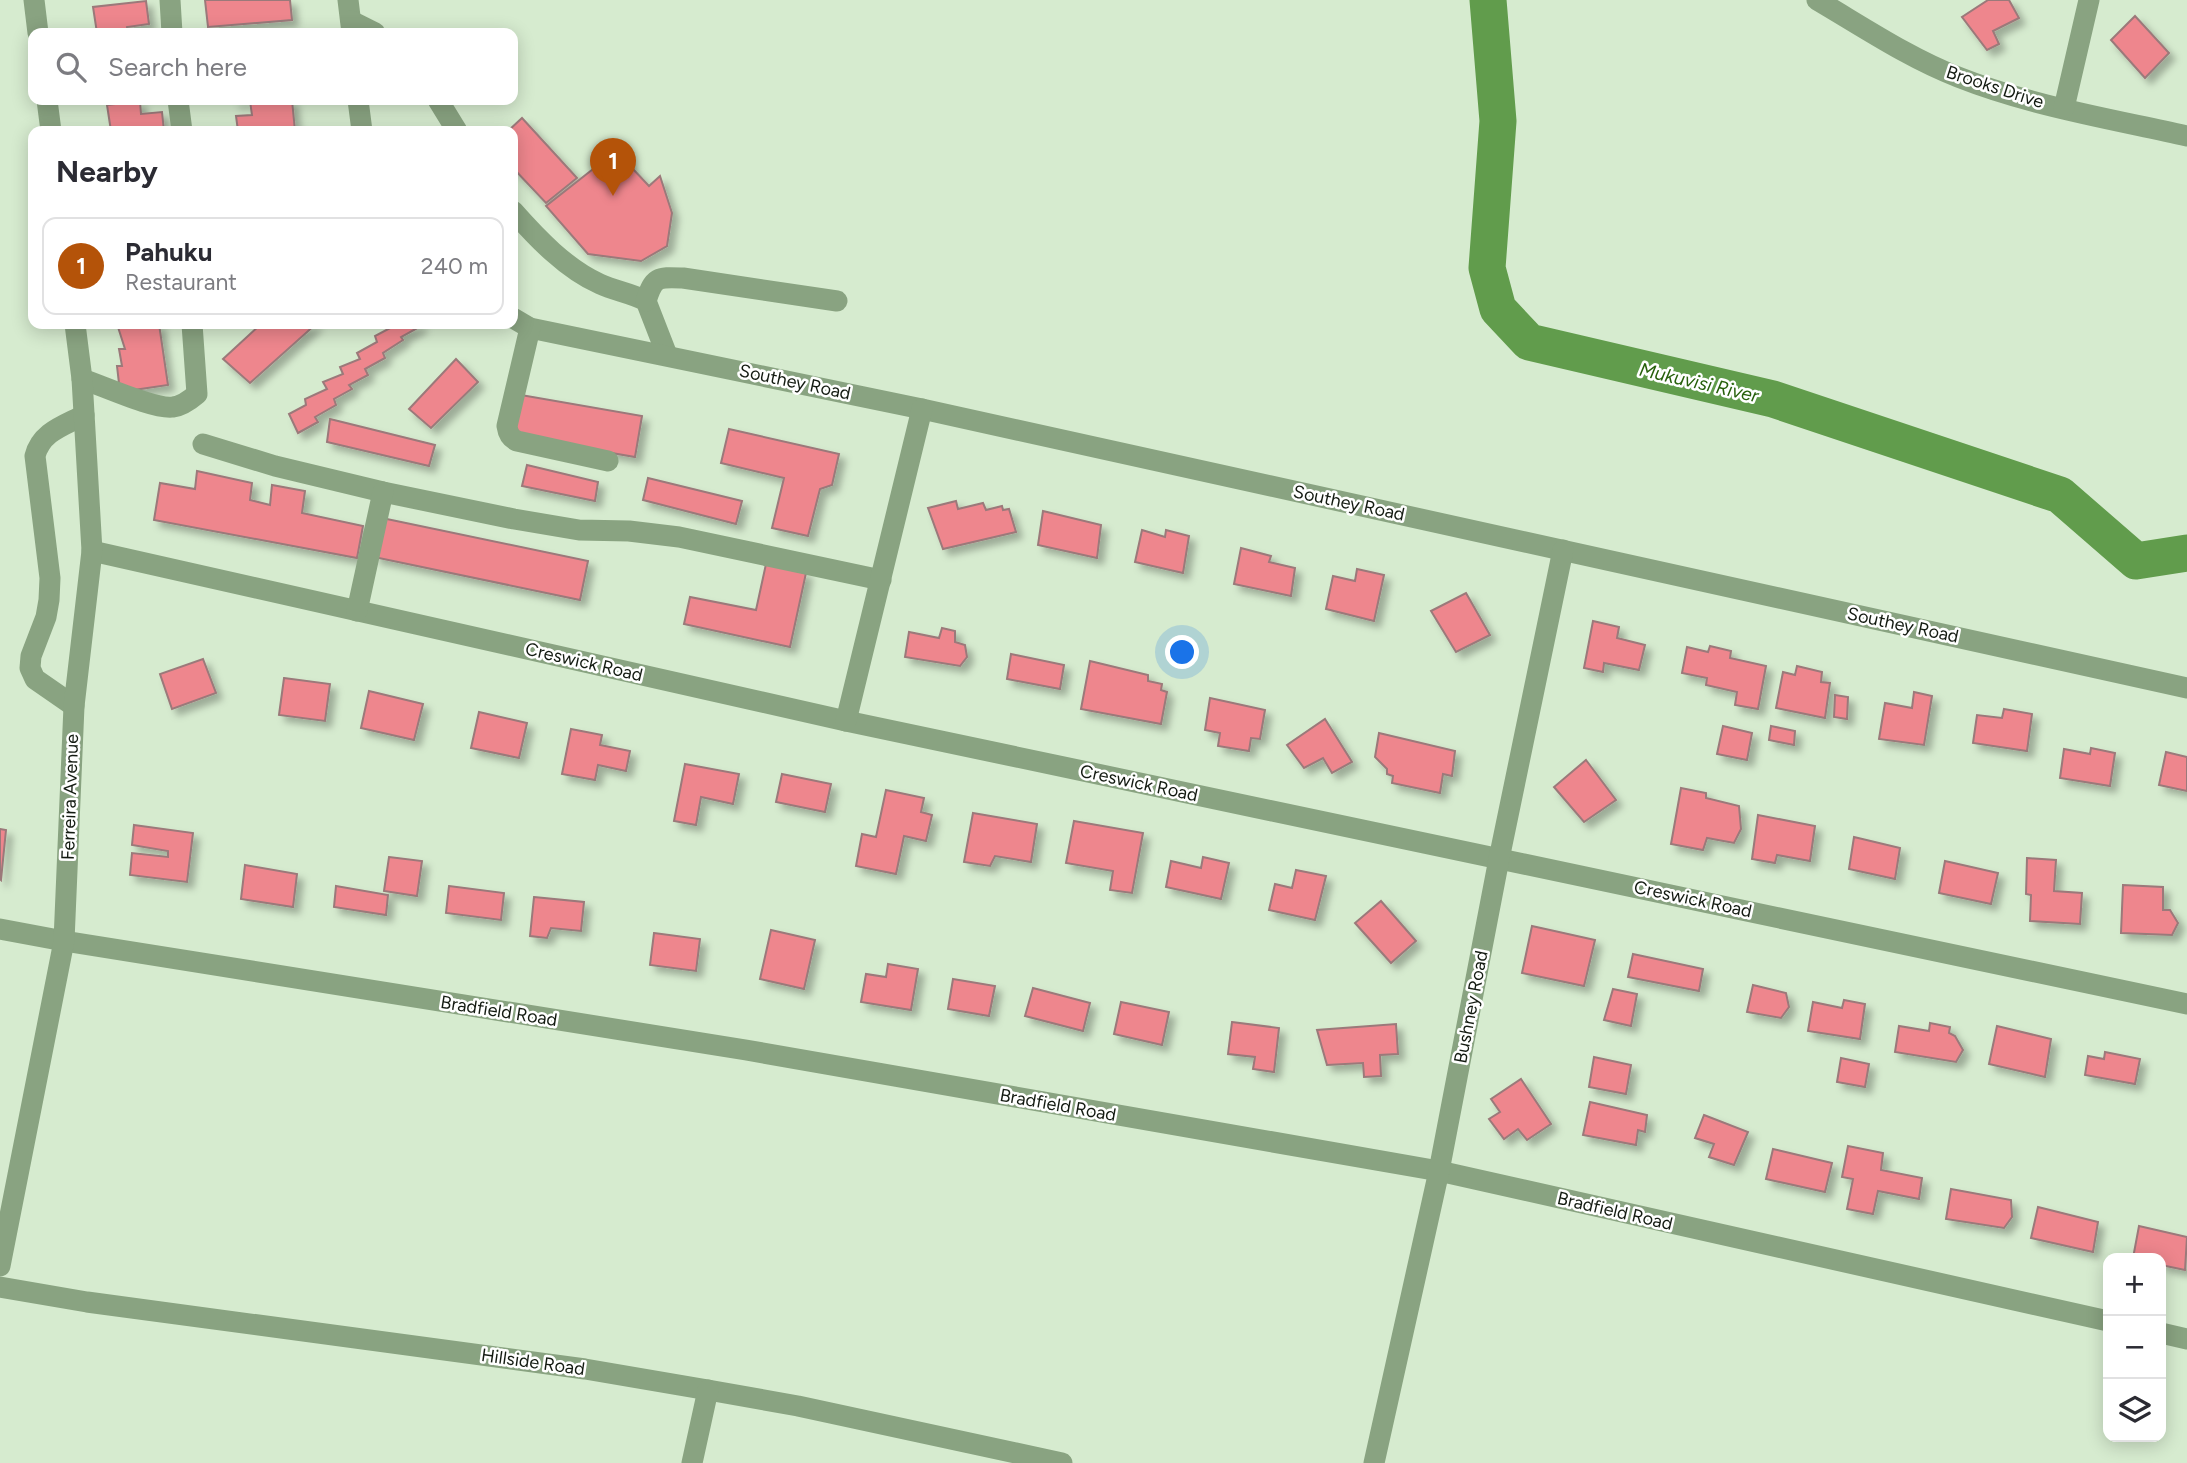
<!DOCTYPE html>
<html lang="en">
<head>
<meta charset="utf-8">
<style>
  :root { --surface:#fff; --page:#f7f7f7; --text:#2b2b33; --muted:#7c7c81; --line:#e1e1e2; --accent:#b45309 }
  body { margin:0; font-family:Figtree,sans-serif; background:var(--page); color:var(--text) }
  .controls { position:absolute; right:21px; bottom:21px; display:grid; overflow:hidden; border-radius:14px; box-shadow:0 4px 18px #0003 }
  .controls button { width:63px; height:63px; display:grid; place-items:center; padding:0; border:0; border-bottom:2px solid var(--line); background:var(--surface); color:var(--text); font:35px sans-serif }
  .you { position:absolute; left:1183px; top:653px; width:24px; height:24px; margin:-18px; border:5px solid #fff; border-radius:50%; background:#1a73e8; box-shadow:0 0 0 10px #1a73e833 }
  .badge { display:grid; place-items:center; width:46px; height:46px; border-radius:50%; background:var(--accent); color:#fff; font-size:23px; font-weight:700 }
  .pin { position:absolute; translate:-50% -58px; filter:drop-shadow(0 2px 4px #0008) }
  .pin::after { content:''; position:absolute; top:37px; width:24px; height:21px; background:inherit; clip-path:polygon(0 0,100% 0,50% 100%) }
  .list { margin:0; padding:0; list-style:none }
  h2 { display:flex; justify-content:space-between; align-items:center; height:91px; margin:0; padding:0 28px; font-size:30px }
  h2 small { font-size:23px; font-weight:400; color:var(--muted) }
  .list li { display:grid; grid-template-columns:46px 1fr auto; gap:21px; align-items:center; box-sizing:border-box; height:98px; margin:0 14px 14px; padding:0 14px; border:2px solid var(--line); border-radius:14px }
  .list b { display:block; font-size:26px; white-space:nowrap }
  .list p { margin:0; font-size:23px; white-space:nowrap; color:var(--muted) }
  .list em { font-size:23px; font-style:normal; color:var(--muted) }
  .icon { flex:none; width:38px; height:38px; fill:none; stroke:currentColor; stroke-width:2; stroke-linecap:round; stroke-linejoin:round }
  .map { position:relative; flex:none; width:2187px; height:1463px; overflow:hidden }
  .search { position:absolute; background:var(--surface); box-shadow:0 4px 18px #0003; left:28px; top:28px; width:490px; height:77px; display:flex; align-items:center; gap:18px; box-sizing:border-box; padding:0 24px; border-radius:14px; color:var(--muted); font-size:26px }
  .panel { position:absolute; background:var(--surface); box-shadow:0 4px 18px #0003; left:28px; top:126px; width:490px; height:203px; border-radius:14px }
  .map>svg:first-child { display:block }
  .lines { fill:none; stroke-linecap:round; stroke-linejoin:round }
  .river { stroke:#619c4c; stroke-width:37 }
  .building { fill:#ee868d; stroke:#9b797a; stroke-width:2; filter:url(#shadow) }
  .minor { stroke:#89a381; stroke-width:21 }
  .labels { text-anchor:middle; stroke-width:5; stroke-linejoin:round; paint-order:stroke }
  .street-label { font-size:18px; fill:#131a11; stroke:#fff }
  .water-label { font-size:19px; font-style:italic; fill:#27600b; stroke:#fff }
</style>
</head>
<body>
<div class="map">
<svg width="2187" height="1463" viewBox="0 0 2187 1463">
  <defs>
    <filter id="shadow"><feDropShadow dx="6" dy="6" stdDeviation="3.5" flood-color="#0004"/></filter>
  </defs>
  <rect width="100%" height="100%" fill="#d6ebcf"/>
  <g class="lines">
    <polyline class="river" points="1488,0 1498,121 1487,268 1498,309 1529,342 1773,399 2060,495 2136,561 2187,553"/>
  </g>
  <g class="building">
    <polygon points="205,0 290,0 292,20 208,27"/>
    <polygon points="1988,0 2009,0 2019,18 1993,31 1999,44 1987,50 1962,17"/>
    <polygon points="146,1 149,24 127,27 128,33 97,33 93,7"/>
    <polygon points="2135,16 2169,53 2145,78 2111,40"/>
    <polygon points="234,100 292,100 295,131 238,131 236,116 252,115 250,101 234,102"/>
    <polygon points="140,101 141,114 162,112 164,131 111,131 107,105"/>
    <polygon points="522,118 577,178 546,203 513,168 513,131 508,131"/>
    <polygon points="616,151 649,186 660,176 672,213 667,246 641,261 588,254 546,206"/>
    <polygon points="123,324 159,324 168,385 120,392 117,366 122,366 119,349 125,349 118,327 124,326"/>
    <polygon points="261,324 316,324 250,383 223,359"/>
    <polygon points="393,324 420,324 421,326 401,337 403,340 383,353 385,358 365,369 368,375 349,385 352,389 334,399 336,405 315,417 318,422 298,433 289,414 306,405 305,399 327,389 323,382 343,374 340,367 360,359 357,353 377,342 375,336 394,326"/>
    <polygon points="456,359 478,382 431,428 409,409"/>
    <polygon points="521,395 642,416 635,457 514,436"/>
    <polygon points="330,419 435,445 429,466 327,442"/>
    <polygon points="729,429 839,454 832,485 820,489 808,536 772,528 784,478 721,463"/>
    <polygon points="527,465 598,482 595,501 522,486"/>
    <polygon points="197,471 252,483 250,500 270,505 272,485 305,491 302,513 363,526 357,558 154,520 160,483 195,489"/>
    <polygon points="648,478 742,501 736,524 643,500"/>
    <polygon points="956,501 958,509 983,503 986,510 1002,506 1003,510 1009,509 1016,532 943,549 928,508"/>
    <polygon points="1043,511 1101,525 1097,558 1038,545"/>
    <polygon points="382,518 588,561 580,600 374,557"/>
    <polygon points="1142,530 1165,537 1166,530 1189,536 1183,573 1135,562"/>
    <polygon points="1241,548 1271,556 1269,562 1295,568 1291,596 1234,584"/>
    <polygon points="766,564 806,573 790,647 684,624 690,597 756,610"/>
    <polygon points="1357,569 1384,575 1374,621 1326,609 1333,576 1355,581"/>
    <polygon points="1466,593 1490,635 1456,652 1431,611"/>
    <polygon points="1593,621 1619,627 1617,638 1645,645 1639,670 1604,663 1603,672 1584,668"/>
    <polygon points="942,628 955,631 955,642 965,645 967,657 960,666 905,657 909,632 939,638"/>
    <polygon points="1710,646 1731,651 1730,658 1766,666 1758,709 1735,705 1737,692 1706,685 1707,678 1682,673 1687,647 1708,652"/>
    <polygon points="1011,654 1064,665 1060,689 1007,679"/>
    <polygon points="203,659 216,693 172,709 160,674"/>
    <polygon points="1090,661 1148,675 1148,681 1162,684 1161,690 1167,692 1161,724 1081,709"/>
    <polygon points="1797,666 1822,672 1821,682 1830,683 1825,718 1776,708 1783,672 1795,675"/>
    <polygon points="284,678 330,684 325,721 279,715"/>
    <polygon points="369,691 423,704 414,740 361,728"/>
    <polygon points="1914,692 1932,696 1924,745 1879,739 1885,703 1912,708"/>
    <polygon points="1835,695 1848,697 1847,719 1834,717"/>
    <polygon points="1210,698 1265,710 1260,739 1251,738 1249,751 1218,746 1220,733 1205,730"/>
    <polygon points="2004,709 2032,714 2027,751 1973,743 1977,715 2002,718"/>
    <polygon points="479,712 527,723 519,758 471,748"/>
    <polygon points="1325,719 1352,762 1332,773 1323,758 1304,768 1287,745"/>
    <polygon points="1723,726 1752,733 1747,760 1717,754"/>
    <polygon points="1771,726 1795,731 1794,745 1769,740"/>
    <polygon points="571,729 602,735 600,745 630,751 626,771 598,765 595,780 562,774"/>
    <polygon points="1379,733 1455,751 1452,776 1443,774 1440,793 1392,783 1393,776 1387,774 1387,769 1375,757"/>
    <polygon points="2091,748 2115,753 2110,786 2060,778 2064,749 2090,754"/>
    <polygon points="2166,752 2187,757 2187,791 2159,785"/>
    <polygon points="1586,760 1616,800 1584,822 1554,787"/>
    <polygon points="685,764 739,774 733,804 701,797 696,825 674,821"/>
    <polygon points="782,774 831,784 825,812 776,802"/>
    <polygon points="1681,788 1706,793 1706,798 1739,806 1741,829 1734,843 1707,838 1703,850 1671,844"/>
    <polygon points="886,790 924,798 921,812 932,815 926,841 904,836 896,874 856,866 862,834 876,837"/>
    <polygon points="973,813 1037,824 1031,862 995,856 990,866 964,862"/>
    <polygon points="1758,815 1815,826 1810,861 1777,855 1775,863 1752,859"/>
    <polygon points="1074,821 1143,833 1132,893 1110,890 1113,871 1066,863"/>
    <polygon points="134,825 193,833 187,882 130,875 132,853 168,857 168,851 132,845"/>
    <polygon points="0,829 6,830 1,880 0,879"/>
    <polygon points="1854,837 1900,848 1895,879 1849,869"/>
    <polygon points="389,857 422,861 417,896 384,891"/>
    <polygon points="1203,857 1229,863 1221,899 1166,887 1171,861 1201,868"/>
    <polygon points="2027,858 2056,860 2054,891 2082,893 2080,924 2030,921 2031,895 2026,894"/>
    <polygon points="1945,861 1998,873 1991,904 1939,893"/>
    <polygon points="245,865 297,874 293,907 241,899"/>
    <polygon points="1296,870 1326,876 1315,920 1269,910 1275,884 1292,888"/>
    <polygon points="2123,885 2163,887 2163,910 2170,910 2178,923 2172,935 2121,933"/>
    <polygon points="336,886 388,895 386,915 334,907"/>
    <polygon points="449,886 504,893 501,920 446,913"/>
    <polygon points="534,897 584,902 581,931 551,928 547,938 530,936"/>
    <polygon points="1381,901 1416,941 1391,963 1355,923"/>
    <polygon points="1532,926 1595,940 1584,986 1522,973"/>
    <polygon points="771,930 815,940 804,989 760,979"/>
    <polygon points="654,933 700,939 696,971 650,965"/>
    <polygon points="1633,954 1703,969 1699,991 1628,977"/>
    <polygon points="888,964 918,969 911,1010 861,1002 866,974 886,977"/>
    <polygon points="953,979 995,986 989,1016 948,1009"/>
    <polygon points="1753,985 1786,993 1789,1007 1781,1018 1747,1012"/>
    <polygon points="1033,988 1090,1003 1083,1031 1025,1016"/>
    <polygon points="1613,989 1637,994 1631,1026 1604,1020"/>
    <polygon points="1844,1000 1865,1004 1860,1039 1808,1031 1813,1002 1842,1008"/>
    <polygon points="1121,1002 1169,1012 1162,1045 1114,1034"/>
    <polygon points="1232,1022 1279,1028 1274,1072 1253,1069 1255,1057 1228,1054"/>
    <polygon points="1930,1023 1950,1027 1949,1033 1955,1036 1963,1050 1956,1062 1895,1052 1899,1026 1929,1031"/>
    <polygon points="1396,1024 1398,1054 1380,1055 1381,1076 1364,1077 1363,1063 1327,1065 1317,1030"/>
    <polygon points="1997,1026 2051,1039 2045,1077 1989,1064"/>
    <polygon points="2105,1052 2140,1059 2135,1084 2085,1075 2088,1056 2104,1059"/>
    <polygon points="1594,1057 1631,1065 1626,1094 1589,1087"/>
    <polygon points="1841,1058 1869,1064 1865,1087 1837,1082"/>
    <polygon points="1521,1079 1551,1124 1527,1140 1518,1129 1504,1139 1489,1119 1500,1112 1491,1099"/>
    <polygon points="1590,1102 1647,1115 1645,1132 1638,1130 1636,1145 1583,1135"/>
    <polygon points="1704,1115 1748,1132 1734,1165 1709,1157 1714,1144 1695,1138"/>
    <polygon points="1848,1146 1883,1153 1881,1170 1922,1178 1919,1199 1878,1191 1873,1214 1847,1209 1853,1179 1842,1177"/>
    <polygon points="1773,1149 1832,1163 1825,1192 1766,1179"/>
    <polygon points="1951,1189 2011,1200 2012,1217 2004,1228 1946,1219"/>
    <polygon points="2038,1207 2098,1222 2093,1252 2031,1238"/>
    <polygon points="2139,1226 2187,1237 2185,1270 2161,1265 2161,1258 2133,1258"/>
  </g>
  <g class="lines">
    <g class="minor">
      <polyline points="34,0 38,33"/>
      <polyline points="170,0 172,33"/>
      <polyline points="348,0 352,33"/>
      <path d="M 1817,0 C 1863,27 1909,58 1958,77 C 2031,106 2111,119 2187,136"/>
      <polyline points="351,21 375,33"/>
      <polyline points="47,100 51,131"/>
      <polyline points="178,100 182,131"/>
      <polyline points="358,100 362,131"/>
      <polyline points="438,100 457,131"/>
      <polyline points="2064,108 2089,0"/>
      <path d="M 513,211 C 537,238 566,269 600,284 C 615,291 631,293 646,301 L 667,355"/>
      <path d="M 646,301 C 654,276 658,277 683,278 L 837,301"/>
      <polyline points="513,318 530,328 922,409 2187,688"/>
      <path d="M 530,328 L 507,426 C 508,433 510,438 517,441 L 608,461"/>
      <path d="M 82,379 C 101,385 155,410 173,407 C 182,406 190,400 197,394 L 192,324"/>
      <polyline points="203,444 275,466 383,492 514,519 579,530 629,531 679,537 881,580"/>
      <polyline points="92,551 846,721 2187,1004"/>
      <polyline points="357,611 383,492"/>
      <path d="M 74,706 L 35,679 L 30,668 L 31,656 L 46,617 L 49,600 L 50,578 L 35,456 C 41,432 63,426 84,415"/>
      <polyline points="846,721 922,409"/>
      <polyline points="0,929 64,941 746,1050 1439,1171 2108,1321"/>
      <polyline points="0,1266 64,941 74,706 92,551 82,379 75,324"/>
      <polyline points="0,1287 87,1302 585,1369 708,1390 798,1406 1062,1463"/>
      <polyline points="2161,1333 2187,1339"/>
      <polyline points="692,1463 708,1390"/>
      <polyline points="1374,1463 1439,1171 1499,859 1563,550"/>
    </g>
  </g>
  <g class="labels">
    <g class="street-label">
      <text transform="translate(1995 87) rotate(18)" y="6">Brooks Drive</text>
      <text transform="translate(795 382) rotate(12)" y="6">Southey Road</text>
      <text transform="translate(1349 503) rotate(12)" y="6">Southey Road</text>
      <text transform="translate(1903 625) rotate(12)" y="6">Southey Road</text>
      <text transform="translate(584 662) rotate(13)" y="6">Creswick Road</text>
      <text transform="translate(1139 783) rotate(12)" y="6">Creswick Road</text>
      <text transform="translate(70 797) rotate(-88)" y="6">Ferreira Avenue</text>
      <text transform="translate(1693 899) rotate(12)" y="6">Creswick Road</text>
      <text transform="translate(1471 1007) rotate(-79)" y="6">Bushney Road</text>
      <text transform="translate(499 1011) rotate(9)" y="6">Bradfield Road</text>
      <text transform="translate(1058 1105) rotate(10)" y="6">Bradfield Road</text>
      <text transform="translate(1615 1211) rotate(13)" y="6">Bradfield Road</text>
      <text transform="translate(533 1362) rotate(8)" y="6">Hillside Road</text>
    </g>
    <g class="water-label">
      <text transform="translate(1699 382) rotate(13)" y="7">Mukuvisi River</text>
    </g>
  </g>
</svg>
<div class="controls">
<button>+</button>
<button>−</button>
<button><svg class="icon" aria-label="layers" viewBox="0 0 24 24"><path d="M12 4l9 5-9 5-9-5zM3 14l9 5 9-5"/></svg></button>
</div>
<div class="you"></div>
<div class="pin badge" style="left:613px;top:196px">1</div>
<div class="search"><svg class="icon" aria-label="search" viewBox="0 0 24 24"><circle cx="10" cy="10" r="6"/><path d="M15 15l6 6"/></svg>Search here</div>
<section class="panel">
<h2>Nearby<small></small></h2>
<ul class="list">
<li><span class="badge">1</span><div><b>Pahuku</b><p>Restaurant</p></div><em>240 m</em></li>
</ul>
</section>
</div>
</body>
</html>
